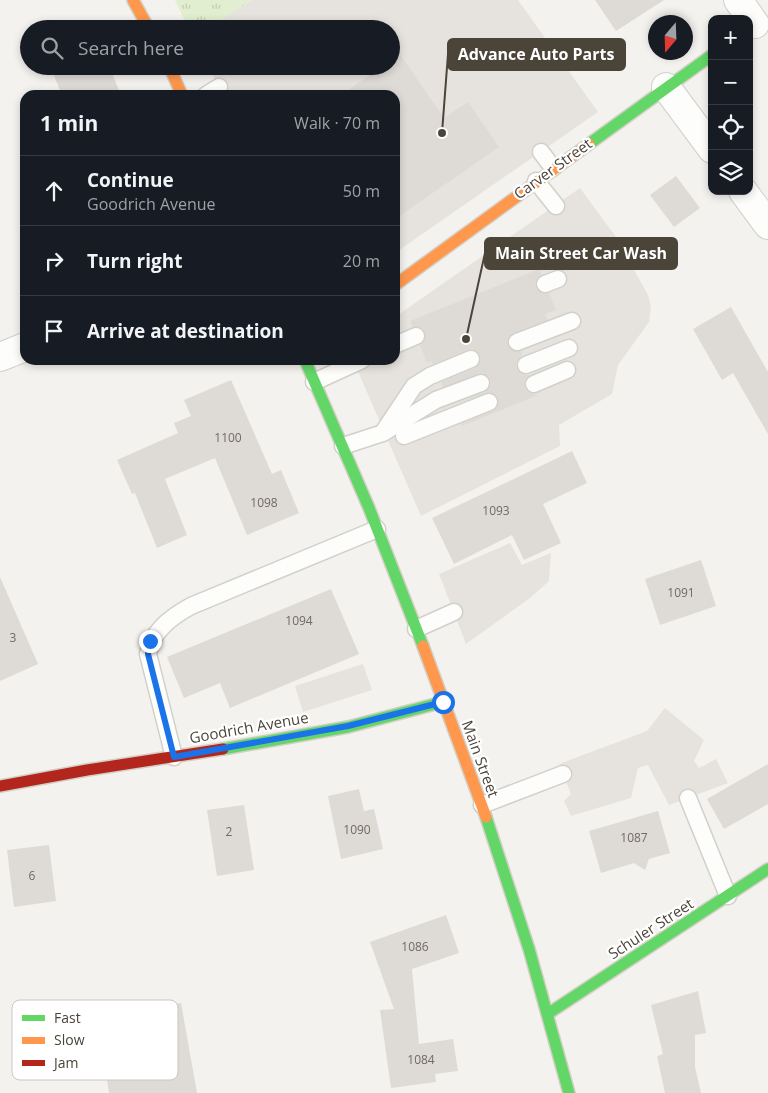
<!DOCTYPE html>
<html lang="en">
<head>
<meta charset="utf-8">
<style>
  :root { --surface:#171b24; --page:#20242c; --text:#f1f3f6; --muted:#9ea1a6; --line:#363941 }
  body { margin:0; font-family:"Open Sans",sans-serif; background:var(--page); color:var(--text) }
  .controls { position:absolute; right:15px; top:15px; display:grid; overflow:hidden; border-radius:10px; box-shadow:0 2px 8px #0003 }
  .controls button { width:45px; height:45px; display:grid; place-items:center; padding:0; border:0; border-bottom:1px solid var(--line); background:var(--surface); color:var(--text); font:25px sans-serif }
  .compass { position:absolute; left:648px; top:15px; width:45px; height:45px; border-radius:50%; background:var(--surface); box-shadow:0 2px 8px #0003; rotate:199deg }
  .stop { position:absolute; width:15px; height:15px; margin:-11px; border:4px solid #1a73e8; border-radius:50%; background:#fff }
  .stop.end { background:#1a73e8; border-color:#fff; box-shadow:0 1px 5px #0008 }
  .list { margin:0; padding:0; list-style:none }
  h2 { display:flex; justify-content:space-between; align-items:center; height:65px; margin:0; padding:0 20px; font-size:21px }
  h2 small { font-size:16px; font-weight:400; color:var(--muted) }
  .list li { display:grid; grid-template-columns:32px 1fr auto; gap:15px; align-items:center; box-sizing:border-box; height:70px; padding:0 20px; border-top:1px solid var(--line) }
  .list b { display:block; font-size:19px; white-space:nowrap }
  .list p { margin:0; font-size:16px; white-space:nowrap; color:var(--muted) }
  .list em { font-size:16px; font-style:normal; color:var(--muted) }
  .icon { flex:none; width:28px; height:28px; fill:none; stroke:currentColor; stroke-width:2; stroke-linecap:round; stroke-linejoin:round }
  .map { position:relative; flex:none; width:768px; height:1093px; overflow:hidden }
  .search { position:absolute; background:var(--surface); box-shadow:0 2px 8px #0003; left:20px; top:20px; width:380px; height:55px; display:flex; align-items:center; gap:12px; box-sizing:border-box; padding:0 18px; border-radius:28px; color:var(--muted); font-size:19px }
  .panel { position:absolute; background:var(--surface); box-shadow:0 2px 8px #0003; left:20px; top:90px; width:380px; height:275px; border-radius:15px }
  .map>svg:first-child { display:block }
  .grass { fill:url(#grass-tufts) }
  .parking { fill:#e6e3df }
  .building { fill:#dedbd6 }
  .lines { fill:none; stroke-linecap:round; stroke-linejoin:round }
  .lane-casing { stroke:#d2d0cb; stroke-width:19 }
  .street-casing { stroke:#d2d0cb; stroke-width:30 }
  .fast-casing { stroke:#d3cfc5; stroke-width:14 }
  .slow-casing { stroke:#d3cfc5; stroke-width:14 }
  .jam-casing { stroke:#d3cfc5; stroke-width:14 }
  .lane { stroke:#fdfdfc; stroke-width:16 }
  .street { stroke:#fdfdfc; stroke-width:28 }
  .fast { stroke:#63d668; stroke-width:11 }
  .slow { stroke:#ff974d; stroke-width:11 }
  .jam { stroke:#b3261e; stroke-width:11 }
  .route { stroke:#1a73e8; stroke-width:6 }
  .labels { text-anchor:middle; stroke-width:4.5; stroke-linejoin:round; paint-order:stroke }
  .number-label { font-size:12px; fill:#706a61 }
  .street-label { font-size:15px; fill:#4b4439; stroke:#fff }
  .key { fill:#fff; stroke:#c9c7c4; stroke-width:1 }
  .key-label { font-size:14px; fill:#4b4439 }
  .leader { fill:none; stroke:#4b4439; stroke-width:2 }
  .callout-dot { fill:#4b4439; stroke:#fff; stroke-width:2 }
  .callout { fill:#4b4439; stroke:#4b4439; stroke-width:2 }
  .callout-label { font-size:16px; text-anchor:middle; font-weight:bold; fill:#fff }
</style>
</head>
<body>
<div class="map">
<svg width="768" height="1093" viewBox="0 0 768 1093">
  <defs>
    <pattern id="grass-tufts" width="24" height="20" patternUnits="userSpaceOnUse" patternTransform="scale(1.25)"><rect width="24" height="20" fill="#e1eecf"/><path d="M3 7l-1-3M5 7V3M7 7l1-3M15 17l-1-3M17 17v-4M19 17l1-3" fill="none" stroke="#c3cdb2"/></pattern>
  </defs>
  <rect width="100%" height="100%" fill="#f4f2ee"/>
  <polygon class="grass" points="175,0 252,0 241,7 249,29 189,29"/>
  <g class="parking">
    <polygon points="252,0 518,0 598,112 395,253 395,95 223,95 208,66 391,66 391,29 207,29"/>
    <polygon points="580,188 633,260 633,268 648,295 651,306 649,322 618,365 612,394 559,425 560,446 421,516 353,360 395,360 395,317"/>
    <polygon points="510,543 522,565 551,553 549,581 530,598 466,644 439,574"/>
    <polygon points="363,664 372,690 303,712 295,686"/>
    <polygon points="665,708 704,740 694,761 699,768 716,759 728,783 669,805 648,765 638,768 631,798 571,816 564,801 571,794 559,764 647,731"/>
  </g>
  <g class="building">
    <polygon points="595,0 664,0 616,31"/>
    <polygon points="395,47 444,118 468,102 499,147 395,219 395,95 341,95 383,66 391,66 391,61 395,58"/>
    <polygon points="50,66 109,66 121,95 62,95"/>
    <polygon points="676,176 700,208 674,227 650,195"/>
    <polygon points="539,269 542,275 535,282 536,288 543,294 549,293 556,310 545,314 548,320 513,333 507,341 510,349 521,351 522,356 516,363 517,369 524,375 530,375 524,382 525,388 528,392 538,395 462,426 461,424 497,408 498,398 490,392 452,405 485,392 491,385 490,379 482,373 443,387 441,382 475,368 481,361 480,355 473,349 468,350 433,364 431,361 427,363 420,345 424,342 425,333 422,328 413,327 410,321"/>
    <polygon points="731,307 768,372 768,434 733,373 722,380 693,329"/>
    <polygon points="231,380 272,474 281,470 299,513 247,535 215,458 165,479 187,535 157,548 135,493 132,494 117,460 178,433 174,423 191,416 184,400"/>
    <polygon points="572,451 587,483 543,504 561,543 524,560 512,535 454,564 432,518"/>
    <polygon points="701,560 716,606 660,625 645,579"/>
    <polygon points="0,577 38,664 0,681"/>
    <polygon points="331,589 359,654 230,708 220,683 184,698 167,657"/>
    <polygon points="768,764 768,804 724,829 707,799"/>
    <polygon points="359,789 364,811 374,809 383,849 341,859 328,796"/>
    <polygon points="244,805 254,870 217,876 207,810"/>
    <polygon points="658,811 670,853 649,859 645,870 634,863 601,873 589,831"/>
    <polygon points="49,845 56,901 14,907 7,850"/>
    <polygon points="446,915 459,953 412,969 419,1044 453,1039 458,1071 435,1074 436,1082 391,1088 380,1010 394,1009 370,942"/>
    <polygon points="698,991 706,1033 695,1035 695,1067 701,1093 665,1093 657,1056 663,1054 651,1005"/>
    <polygon points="181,1003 197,1093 109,1093 107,1079 166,1068 158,1007"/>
  </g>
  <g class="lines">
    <defs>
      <g id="lane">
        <polyline points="206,95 219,87"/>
        <polyline points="541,152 553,168"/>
        <polyline points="536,181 556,206"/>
        <polyline points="545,284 558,279"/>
        <polyline points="517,342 572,321"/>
        <polyline points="395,345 416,336"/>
        <polyline points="526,365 569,348"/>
        <polyline points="314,382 362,360"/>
        <polyline points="534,384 567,370"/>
        <polyline points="384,431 414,386 430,376 471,359"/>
        <polyline points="404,436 489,402"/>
        <polyline points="343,446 383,433 436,400 481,383"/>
        <polyline points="416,629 454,612"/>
        <path d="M 174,757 L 148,654 C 152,631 171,617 191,606 L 377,529"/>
        <polyline points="688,798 728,896"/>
        <polyline points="482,805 563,774"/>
      </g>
      <g id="street">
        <polyline points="738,0 755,24"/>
        <polyline points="666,87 712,149"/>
        <polyline points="743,191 768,225"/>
        <polyline points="0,357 25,347"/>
      </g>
      <g id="fast">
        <polyline points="589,144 712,55"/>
        <polyline points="305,360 369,508 423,646"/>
        <polyline points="223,749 348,727 443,702"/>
        <polyline points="486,817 529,949 569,1093"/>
        <polyline points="549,1013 768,869"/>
      </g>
      <g id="slow">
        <polyline points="133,0 149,29"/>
        <polyline points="169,66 182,95"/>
        <polyline points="395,285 589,144"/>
        <polyline points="423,646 486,817"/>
      </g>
      <polyline id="jam" points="0,786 87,770 223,749"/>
    </defs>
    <use href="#lane" class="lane-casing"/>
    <use href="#street" class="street-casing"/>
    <use href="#fast" class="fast-casing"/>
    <use href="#slow" class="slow-casing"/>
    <use href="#jam" class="jam-casing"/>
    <use href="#lane" class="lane"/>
    <use href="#street" class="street"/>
    <use href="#fast" class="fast"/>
    <use href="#slow" class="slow"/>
    <use href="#jam" class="jam"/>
  </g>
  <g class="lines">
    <polyline class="route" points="150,641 148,654 174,757 348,726 443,702"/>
  </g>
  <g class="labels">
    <g class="number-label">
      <text x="228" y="442">1100</text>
      <text x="264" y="507">1098</text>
      <text x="496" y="515">1093</text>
      <text x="681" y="597">1091</text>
      <text x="299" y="625">1094</text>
      <text x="13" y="642">3</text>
      <text x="357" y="834">1090</text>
      <text x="229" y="836">2</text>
      <text x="634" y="842">1087</text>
      <text x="32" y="880">6</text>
      <text x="415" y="951">1086</text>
      <text x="421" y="1064">1084</text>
    </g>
    <g class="street-label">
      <text transform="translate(553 169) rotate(-36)" y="5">Carver Street</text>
      <text transform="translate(249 728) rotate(-10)" y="5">Goodrich Avenue</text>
      <text transform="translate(480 759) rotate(70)" y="5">Main Street</text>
      <text transform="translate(651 929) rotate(-33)" y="5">Schuler Street</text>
    </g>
  </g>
  <rect x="12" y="1000" width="166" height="80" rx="8" class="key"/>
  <rect x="22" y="1015" width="23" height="6" fill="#63d668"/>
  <rect x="22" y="1037" width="23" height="7" fill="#ff974d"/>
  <rect x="22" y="1060" width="23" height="6" fill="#b3261e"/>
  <g class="key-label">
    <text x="54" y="1023">Fast</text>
    <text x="54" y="1045">Slow</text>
    <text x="54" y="1068">Jam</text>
  </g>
  <path class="leader" d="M442 133L448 54M466 339L485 253"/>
  <g class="callout-dot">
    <circle cx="442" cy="133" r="5"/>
    <circle cx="466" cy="339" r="5"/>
  </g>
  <g class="callout">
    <rect x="448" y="39" width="177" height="31" rx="5"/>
    <rect x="485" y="238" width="192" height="31" rx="5"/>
  </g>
  <g class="callout-label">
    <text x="536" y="60">Advance Auto Parts</text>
    <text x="581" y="259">Main Street Car Wash</text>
  </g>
</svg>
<div class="controls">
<button>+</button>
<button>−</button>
<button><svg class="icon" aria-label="locate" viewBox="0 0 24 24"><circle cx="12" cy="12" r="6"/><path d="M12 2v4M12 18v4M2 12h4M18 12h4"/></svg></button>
<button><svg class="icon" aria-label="layers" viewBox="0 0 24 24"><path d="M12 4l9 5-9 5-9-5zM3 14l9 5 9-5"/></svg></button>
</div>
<svg class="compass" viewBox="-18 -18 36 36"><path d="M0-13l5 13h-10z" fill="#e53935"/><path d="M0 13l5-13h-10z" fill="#9ea1a6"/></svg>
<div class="stop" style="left:443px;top:702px"></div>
<div class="stop end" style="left:150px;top:641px"></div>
<div class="search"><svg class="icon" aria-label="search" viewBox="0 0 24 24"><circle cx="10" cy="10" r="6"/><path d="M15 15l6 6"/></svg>Search here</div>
<section class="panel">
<h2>1 min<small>Walk · 70 m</small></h2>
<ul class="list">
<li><svg class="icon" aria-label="ahead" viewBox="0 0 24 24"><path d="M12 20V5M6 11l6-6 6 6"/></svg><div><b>Continue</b><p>Goodrich Avenue</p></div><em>50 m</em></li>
<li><svg class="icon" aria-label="right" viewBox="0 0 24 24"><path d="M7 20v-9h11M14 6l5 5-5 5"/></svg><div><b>Turn right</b></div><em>20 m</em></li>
<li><svg class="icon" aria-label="arrive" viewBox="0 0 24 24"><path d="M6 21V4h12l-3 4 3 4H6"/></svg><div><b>Arrive at destination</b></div></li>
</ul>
</section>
</div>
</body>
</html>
